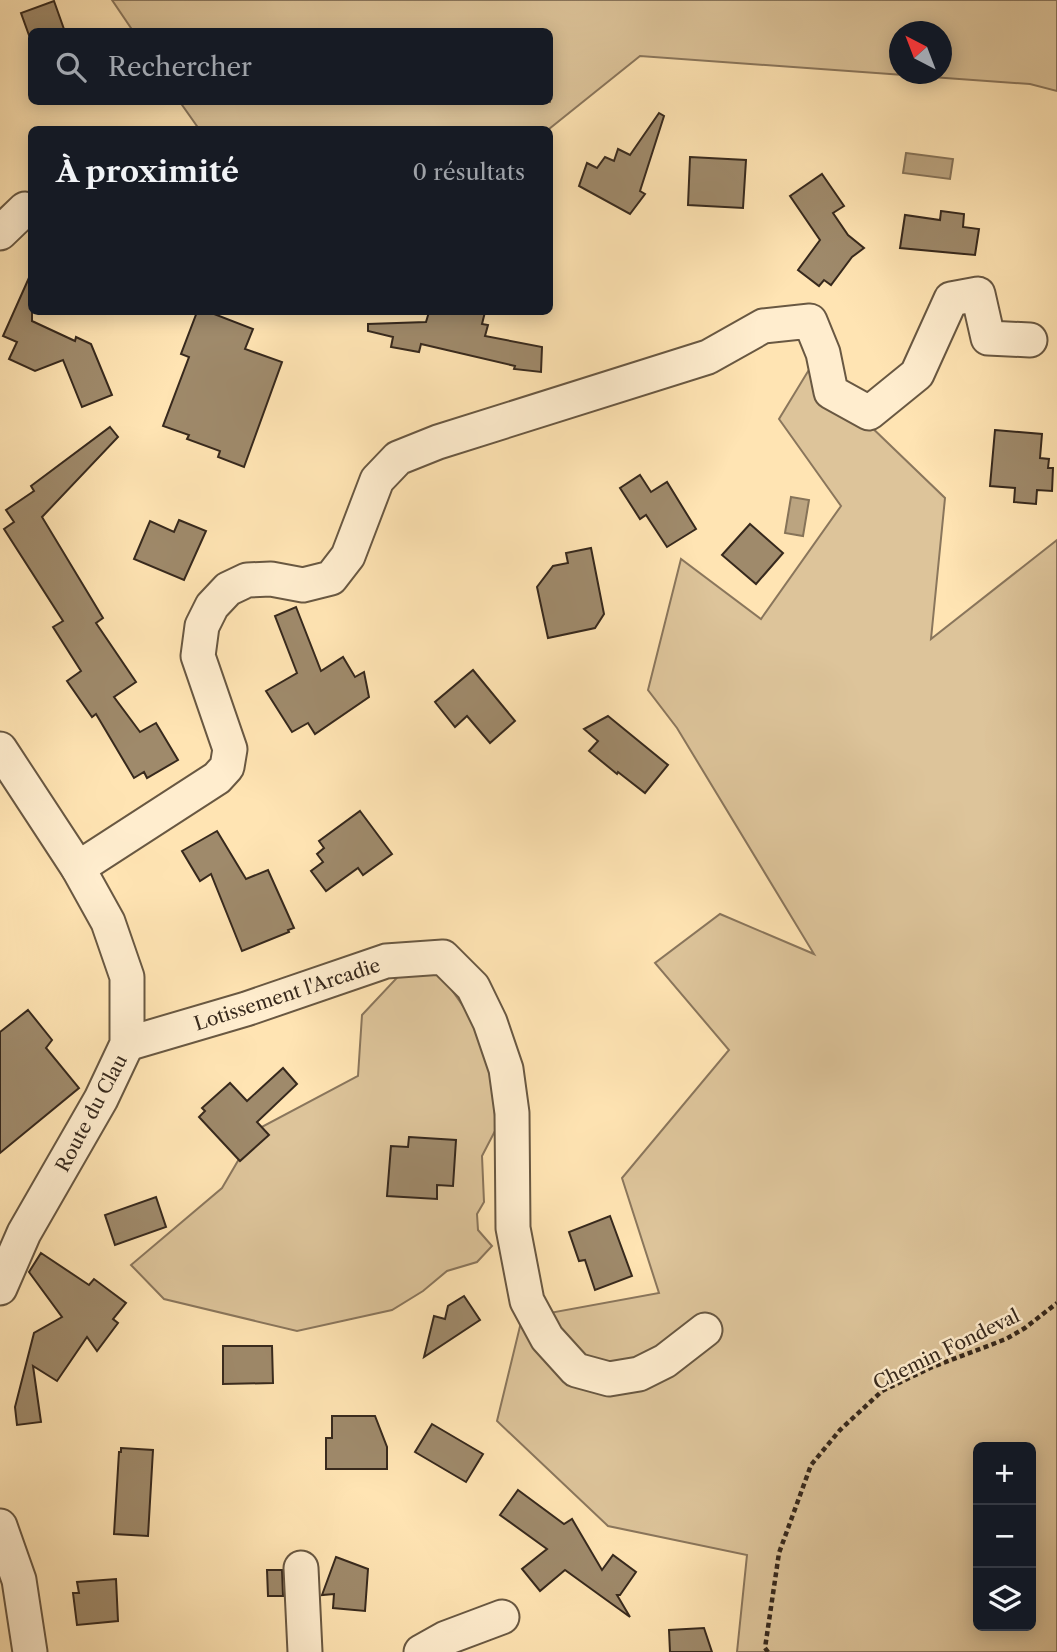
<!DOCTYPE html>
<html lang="fr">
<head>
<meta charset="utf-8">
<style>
  :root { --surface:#171b24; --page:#242831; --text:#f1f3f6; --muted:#9ea1a6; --line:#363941 }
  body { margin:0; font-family:"Libre Caslon Text",serif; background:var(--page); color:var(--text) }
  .controls { position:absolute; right:21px; bottom:21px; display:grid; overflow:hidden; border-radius:10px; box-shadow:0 4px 18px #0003 }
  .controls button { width:63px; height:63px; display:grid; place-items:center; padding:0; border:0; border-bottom:2px solid var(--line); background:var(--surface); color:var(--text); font:35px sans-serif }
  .compass { position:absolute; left:889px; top:21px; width:63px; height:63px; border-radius:50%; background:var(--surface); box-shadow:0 4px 18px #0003; rotate:318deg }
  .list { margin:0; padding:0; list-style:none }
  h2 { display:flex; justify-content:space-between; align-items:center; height:91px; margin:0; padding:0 28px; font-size:30px }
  h2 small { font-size:23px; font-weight:400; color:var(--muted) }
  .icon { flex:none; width:38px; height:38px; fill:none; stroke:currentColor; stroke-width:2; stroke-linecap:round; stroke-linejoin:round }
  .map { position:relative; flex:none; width:1057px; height:1652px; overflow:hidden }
  .search { position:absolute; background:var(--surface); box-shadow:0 4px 18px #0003; left:28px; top:28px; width:525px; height:77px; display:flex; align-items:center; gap:18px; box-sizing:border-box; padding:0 24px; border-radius:10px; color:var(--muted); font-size:26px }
  .panel { position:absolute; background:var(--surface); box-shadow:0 4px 18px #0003; left:28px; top:126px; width:525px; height:189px; border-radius:10px }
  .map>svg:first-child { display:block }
  .green { fill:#ddc49a; stroke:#8a765c; stroke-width:2; fill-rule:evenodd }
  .water { fill:#bba480; stroke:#867358; stroke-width:2 }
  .building { fill:#9f8a6b; stroke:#37291d; stroke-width:2 }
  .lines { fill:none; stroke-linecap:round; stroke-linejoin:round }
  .minor-casing { stroke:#695842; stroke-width:37 }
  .path { stroke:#37291d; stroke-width:4.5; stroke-dasharray:5 3.5; stroke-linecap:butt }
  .minor { stroke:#ffedce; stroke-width:33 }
  .labels { text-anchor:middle; stroke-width:5; stroke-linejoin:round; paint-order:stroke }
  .street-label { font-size:19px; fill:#37291d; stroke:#ffedce }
</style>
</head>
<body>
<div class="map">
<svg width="1057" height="1652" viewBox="0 0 1057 1652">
  <rect width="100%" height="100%" fill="#ffe4b3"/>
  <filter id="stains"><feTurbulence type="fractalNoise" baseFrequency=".00286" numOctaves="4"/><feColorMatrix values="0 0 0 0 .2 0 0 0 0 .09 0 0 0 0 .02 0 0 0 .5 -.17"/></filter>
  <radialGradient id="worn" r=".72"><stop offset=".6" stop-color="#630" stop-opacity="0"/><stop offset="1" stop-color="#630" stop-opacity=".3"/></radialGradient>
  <g class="green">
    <path d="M 112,0 L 1057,0 L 1057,91 L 1030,84 L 640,56 L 549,129 L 199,129 L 180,102 L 550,102 L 550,32 L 133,31 ZM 900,32 L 942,32 L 942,74 L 900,74 Z"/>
    <path d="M 810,368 L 945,498 L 931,639 L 1057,540 L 1057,1652 L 737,1652 L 747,1555 L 608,1526 L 497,1421 L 522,1318 L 659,1293 L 622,1178 L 729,1050 L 655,963 L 720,914 L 814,954 L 677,728 L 648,690 L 681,559 L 761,619 L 841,506 L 779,419 ZM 978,1447 L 1031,1447 L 1031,1626 L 978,1626 Z"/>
    <polygon points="407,967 442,976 489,1043 496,1129 482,1156 484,1202 477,1214 478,1230 492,1246 477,1262 447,1271 423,1291 392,1310 297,1331 164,1299 131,1265 222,1188 256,1130 358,1076 362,1015"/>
  </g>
  <g class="water">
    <polygon points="906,153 953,159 950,179 903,173"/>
    <polygon points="791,497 809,500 803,536 785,533"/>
  </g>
  <g class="building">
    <polygon points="54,1 65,32 32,32 30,38 21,13"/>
    <polygon points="659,113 664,116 640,191 645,194 630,214 579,186 587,163 597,168 605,157 614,161 618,149 630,155"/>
    <polygon points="690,157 746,160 743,208 688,205"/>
    <polygon points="822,174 844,206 833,213 848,235 864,248 852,257 831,285 824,280 819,286 798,270 820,240 790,196"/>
    <polygon points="941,211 964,214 963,227 979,229 975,255 900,248 905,215 940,220"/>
    <polygon points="32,271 32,321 75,341 76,337 91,344 112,395 82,407 63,360 35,371 9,359 17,342 3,336"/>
    <polygon points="197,312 209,312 253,329 245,349 282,362 244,467 218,457 220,451 187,439 189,435 163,426 189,357 181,354"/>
    <polygon points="429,312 485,312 482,324 488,325 485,336 542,347 541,372 514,369 515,366 421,344 419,352 391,347 393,337 368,331 368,324 426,322"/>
    <polygon points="110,427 118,437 42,517 103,618 96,623 136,682 114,697 140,732 156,723 178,760 147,778 144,772 134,778 96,714 92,717 67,681 81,671 53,627 63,621 4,529 14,522 6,510 34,491 31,486"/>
    <polygon points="995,430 1042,434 1040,458 1049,459 1048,468 1053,468 1052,491 1037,490 1036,504 1014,502 1015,488 990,486"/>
    <polygon points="640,475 651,492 667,482 696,529 667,547 646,515 640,519 620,488"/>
    <polygon points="179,520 206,531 184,580 134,559 150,521 174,532"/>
    <polygon points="750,524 783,553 756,584 722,555"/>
    <polygon points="591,548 604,614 595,628 548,638 537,587 553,566 568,563 566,553"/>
    <polygon points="296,607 321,671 343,657 355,677 364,672 369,697 315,734 308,723 292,732 266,691 297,673 275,616"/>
    <polygon points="473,670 515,721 490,743 467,716 455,727 435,702"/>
    <polygon points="608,716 668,765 645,793 618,772 617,774 589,751 598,741 584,729"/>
    <polygon points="360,811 392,854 363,875 358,868 326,891 311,871 323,862 317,854 324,848 319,841"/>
    <polygon points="217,831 246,879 268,870 294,928 288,930 289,932 242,951 211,874 200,881 182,851"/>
    <polygon points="28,1010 52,1040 46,1048 79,1088 0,1153 0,1032"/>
    <polygon points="283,1068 297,1084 257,1122 269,1135 240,1161 199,1117 205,1111 202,1108 230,1083 247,1101"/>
    <polygon points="409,1137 456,1140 453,1186 437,1185 437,1199 387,1196 391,1146 408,1147"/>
    <polygon points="156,1197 166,1227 115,1245 105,1215"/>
    <polygon points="610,1216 632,1276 595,1290 585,1260 579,1261 569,1232"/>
    <polygon points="41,1253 89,1285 94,1279 126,1303 113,1319 118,1323 97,1351 87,1337 57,1381 33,1366 41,1422 17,1425 15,1407 34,1333 62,1317 29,1272"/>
    <polygon points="464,1296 480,1320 424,1357 434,1316 445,1319 448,1306"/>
    <polygon points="223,1346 272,1346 273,1383 223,1384"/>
    <polygon points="332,1416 375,1416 387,1447 387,1469 326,1469 326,1438 332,1438"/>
    <polygon points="432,1424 483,1454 466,1482 415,1452"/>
    <polygon points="121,1448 153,1450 148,1536 114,1534 119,1452 121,1452"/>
    <polygon points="518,1490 564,1524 572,1519 602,1570 613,1555 636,1572 620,1595 617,1595 630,1617 565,1570 540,1591 522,1569 547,1549 500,1515"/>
    <polygon points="336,1557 368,1569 365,1611 333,1608 334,1594 322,1595"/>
    <polygon points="267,1570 282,1570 283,1596 268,1596"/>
    <polygon points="116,1579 118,1621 77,1625 73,1593 79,1593 77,1582"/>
    <polygon points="704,1628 712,1652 670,1652 669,1630"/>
  </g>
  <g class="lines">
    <defs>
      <g id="minor">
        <polyline points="0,233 25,209"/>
        <polyline points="0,749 78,868 108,922 127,977 127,1044 101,1099 24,1233 0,1288"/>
        <polyline points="78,868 217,778 227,767 230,749 198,656 202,626 212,606 228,589 247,580 271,579 303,585 331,578 348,556 377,480 398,458 438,442 708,357 763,326 810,321 823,353 831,392 869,413 917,374 951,299 978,294 988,338 1030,340"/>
        <polyline points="127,1044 246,1009 386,961 443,957 473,987 490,1022 506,1069 512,1113 513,1228 527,1301 547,1338 576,1370 609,1379 639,1374 665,1361 705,1330"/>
        <polyline points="0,1526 19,1580 30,1652"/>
        <polyline points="301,1568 305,1652"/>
        <polyline points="421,1652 446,1638 502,1617"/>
      </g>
    </defs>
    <use href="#minor" class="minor-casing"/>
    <polyline class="path" points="768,1652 765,1648 779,1553 811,1465 840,1430 882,1391 930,1368 1006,1339 1025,1328 1057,1303"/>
    <use href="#minor" class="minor"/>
  </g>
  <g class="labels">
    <g class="street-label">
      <text transform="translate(287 994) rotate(-18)" y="7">Lotissement l'Arcadie</text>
      <text transform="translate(91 1113) rotate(-62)" y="7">Route du Clau</text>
      <text transform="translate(946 1349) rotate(-26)" y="7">Chemin Fondeval</text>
    </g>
  </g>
  <rect width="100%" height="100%" filter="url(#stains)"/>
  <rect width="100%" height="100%" fill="url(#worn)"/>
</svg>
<div class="controls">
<button>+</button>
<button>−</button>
<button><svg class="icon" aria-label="layers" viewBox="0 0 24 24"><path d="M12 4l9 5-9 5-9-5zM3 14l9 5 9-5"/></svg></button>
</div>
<svg class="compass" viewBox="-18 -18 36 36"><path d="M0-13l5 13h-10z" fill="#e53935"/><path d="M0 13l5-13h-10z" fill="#9ea1a6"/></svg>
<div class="search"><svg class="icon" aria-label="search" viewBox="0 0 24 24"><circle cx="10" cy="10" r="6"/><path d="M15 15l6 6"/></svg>Rechercher</div>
<section class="panel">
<h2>À proximité<small>0 résultats</small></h2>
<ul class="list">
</ul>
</section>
</div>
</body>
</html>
